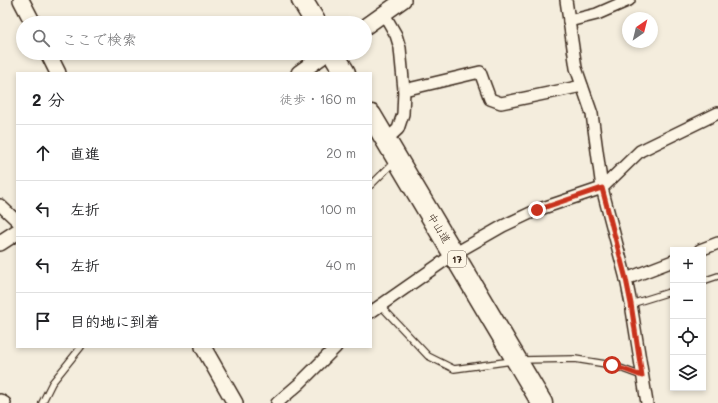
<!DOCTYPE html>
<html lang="ja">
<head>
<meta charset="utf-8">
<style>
  :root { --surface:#fff; --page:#f6f6f6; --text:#202124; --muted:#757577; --line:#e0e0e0 }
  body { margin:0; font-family:Mali,"Klee One",sans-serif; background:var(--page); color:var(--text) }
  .controls { position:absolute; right:12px; bottom:12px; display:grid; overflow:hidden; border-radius:0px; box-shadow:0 2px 6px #0003 }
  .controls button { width:36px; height:36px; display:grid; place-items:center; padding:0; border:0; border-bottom:1px solid var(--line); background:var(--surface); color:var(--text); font:20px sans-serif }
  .compass { position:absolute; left:622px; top:12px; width:36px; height:36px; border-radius:50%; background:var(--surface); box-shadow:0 2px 6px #0003; rotate:35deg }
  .stop { position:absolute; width:12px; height:12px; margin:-9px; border:3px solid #c8321e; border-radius:50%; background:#fff }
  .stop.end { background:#c8321e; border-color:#fff; box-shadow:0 1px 4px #0008 }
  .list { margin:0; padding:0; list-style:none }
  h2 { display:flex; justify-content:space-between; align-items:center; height:52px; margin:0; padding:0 16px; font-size:17px }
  h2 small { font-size:13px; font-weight:400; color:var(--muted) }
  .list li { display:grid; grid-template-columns:26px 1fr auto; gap:12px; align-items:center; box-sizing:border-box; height:56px; padding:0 16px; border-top:1px solid var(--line) }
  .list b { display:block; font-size:15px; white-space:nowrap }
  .list em { font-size:13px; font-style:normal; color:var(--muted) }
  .icon { flex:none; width:22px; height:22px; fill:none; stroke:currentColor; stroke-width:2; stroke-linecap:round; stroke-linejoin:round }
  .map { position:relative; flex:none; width:718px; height:403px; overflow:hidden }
  .search { position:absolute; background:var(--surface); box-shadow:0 2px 6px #0003; left:16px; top:16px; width:356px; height:44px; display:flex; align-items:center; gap:10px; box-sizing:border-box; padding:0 14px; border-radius:22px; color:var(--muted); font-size:15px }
  .panel { position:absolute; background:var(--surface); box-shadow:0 2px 6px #0003; left:16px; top:72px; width:356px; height:276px; border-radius:0px }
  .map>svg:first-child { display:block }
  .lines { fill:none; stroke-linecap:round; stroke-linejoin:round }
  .lane-casing { stroke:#3b2a1e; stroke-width:8 }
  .street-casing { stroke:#3b2a1e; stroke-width:14 }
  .secondary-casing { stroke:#3b2a1e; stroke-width:18 }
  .highway-casing { stroke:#3b2a1e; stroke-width:23 }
  .lane { stroke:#fcf5e5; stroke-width:5.5 }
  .street { stroke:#fcf5e5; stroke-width:11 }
  .secondary { stroke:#fcf5e5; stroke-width:15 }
  .highway { stroke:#fcf5e5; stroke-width:20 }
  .route { stroke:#c8321e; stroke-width:5 }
  .labels { text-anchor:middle; stroke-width:4; stroke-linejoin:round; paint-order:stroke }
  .shield { fill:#fcf5e5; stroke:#75675a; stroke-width:1 }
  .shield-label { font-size:10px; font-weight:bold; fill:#3b2a1e }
  .street-label { font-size:11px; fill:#3b2a1e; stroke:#fcf5e5 }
</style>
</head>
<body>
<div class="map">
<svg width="718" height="403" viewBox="0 0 718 403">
  <rect width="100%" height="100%" fill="#f4eddd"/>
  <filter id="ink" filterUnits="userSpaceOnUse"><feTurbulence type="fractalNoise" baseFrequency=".025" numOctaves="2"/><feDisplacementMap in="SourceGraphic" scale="8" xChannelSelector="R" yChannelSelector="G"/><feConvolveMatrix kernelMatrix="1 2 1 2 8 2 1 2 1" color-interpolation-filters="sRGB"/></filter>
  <g filter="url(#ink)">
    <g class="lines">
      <defs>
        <g id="lane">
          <polyline points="371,185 395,161"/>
          <polyline points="703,281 718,276"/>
          <polyline points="631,304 673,291"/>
          <polyline points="380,305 428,356 454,369 512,361"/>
          <polyline points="520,360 575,359 612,365 642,376"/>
          <polyline points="42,403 52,383 81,347"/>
        </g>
        <g id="street">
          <polyline points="566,0 576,68 592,114 602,188 626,279 631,304 647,403"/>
          <polyline points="384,14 396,35 400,48 404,90 403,114 398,129 386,140"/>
          <polyline points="569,21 597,14 629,0"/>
          <polyline points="404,90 480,72 490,99 501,103 582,86"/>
          <polyline points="0,205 17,221"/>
          <polyline points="700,250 718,243"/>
          <polyline points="626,279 673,261"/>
          <polyline points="371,312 454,254 503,226 537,210 602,188 640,151 718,113"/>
          <polyline points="0,400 5,403"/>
          <polyline points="277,403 299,384 336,347"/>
        </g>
        <g id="secondary">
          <polyline points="21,0 33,23"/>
          <polyline points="365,27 403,0"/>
          <polyline points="48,53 58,73"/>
          <polyline points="299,73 327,53"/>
          <polyline points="0,243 17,232"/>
          <polyline points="203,347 235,403"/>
        </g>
        <g id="highway">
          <polyline points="302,0 316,23"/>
          <polyline points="333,53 345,73"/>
          <polyline points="371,115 542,403"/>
        </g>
      </defs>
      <use href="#lane" class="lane-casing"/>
      <use href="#street" class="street-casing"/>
      <use href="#secondary" class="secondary-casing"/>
      <use href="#highway" class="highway-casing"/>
      <use href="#lane" class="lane"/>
      <use href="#street" class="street"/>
      <use href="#secondary" class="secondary"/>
      <use href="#highway" class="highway"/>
    </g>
  </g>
  <g class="lines" filter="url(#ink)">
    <polyline class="route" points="537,210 602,188 626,279 631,304 642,376 612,365"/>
  </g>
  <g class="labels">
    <rect class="shield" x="448" y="251" width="18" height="16" rx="3"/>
    <g class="shield-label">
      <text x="457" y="263">17</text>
    </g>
    <g class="street-label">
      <text transform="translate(439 228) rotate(59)" y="4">中山道</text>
    </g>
  </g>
</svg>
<div class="controls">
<button>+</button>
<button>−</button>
<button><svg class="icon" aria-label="locate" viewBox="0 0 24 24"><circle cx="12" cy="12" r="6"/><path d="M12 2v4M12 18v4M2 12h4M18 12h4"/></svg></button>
<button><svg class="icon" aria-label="layers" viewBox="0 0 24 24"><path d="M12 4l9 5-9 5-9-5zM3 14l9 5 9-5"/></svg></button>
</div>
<svg class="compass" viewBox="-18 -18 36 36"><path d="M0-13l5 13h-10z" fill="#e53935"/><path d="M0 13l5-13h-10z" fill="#757577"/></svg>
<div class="stop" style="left:612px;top:365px"></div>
<div class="stop end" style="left:537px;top:210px"></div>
<div class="search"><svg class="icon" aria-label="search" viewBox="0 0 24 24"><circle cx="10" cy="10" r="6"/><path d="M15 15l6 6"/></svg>ここで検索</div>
<section class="panel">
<h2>2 分<small>徒歩 · 160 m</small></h2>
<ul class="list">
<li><svg class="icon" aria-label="ahead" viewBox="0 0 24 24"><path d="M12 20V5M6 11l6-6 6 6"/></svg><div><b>直進</b></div><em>20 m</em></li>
<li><svg class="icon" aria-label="left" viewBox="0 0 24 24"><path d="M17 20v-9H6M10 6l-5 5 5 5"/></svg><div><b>左折</b></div><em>100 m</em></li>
<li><svg class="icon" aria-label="left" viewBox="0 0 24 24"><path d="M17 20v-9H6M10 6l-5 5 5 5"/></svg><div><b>左折</b></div><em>40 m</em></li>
<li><svg class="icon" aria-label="arrive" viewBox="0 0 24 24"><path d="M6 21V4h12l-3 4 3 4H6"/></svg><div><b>目的地に到着</b></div></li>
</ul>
</section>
</div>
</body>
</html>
